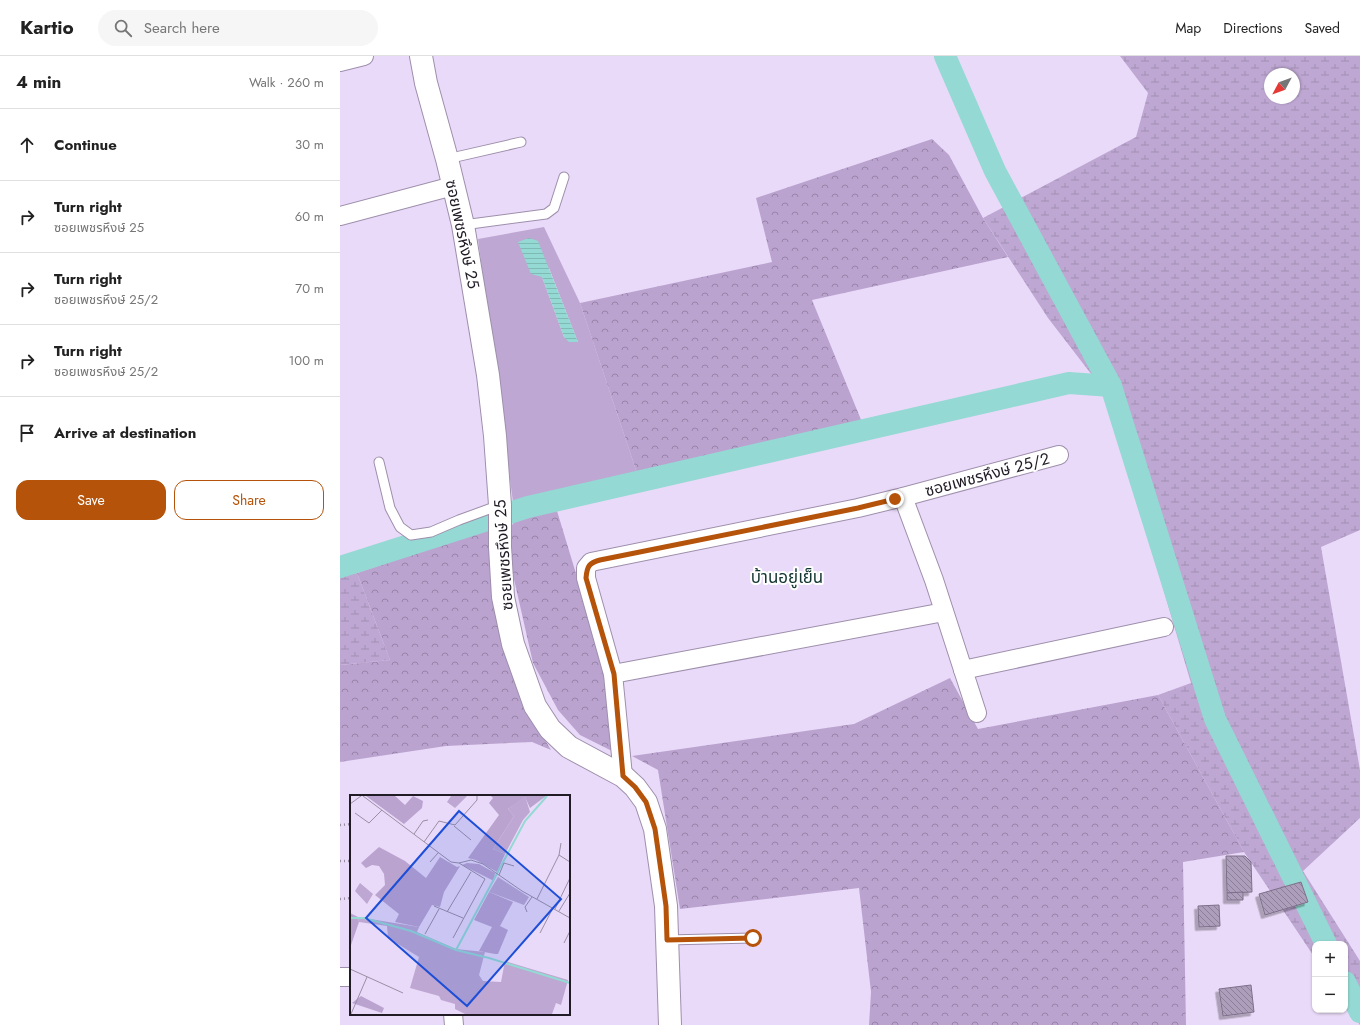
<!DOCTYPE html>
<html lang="en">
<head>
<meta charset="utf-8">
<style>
  :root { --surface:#fff; --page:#f6f6f6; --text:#222; --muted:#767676; --line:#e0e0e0; --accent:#b45309 }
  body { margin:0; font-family:Jost,"Noto Sans Thai",sans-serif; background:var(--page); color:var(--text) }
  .controls { position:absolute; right:12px; bottom:12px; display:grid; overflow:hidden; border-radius:8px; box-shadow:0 1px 3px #0004 }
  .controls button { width:36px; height:36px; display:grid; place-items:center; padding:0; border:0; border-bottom:1px solid var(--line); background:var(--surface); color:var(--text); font:20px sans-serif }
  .compass { position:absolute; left:924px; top:12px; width:36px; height:36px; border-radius:50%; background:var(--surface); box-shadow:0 1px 3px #0004; rotate:229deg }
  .stop { position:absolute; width:12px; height:12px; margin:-9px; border:3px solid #b45309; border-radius:50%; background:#fff }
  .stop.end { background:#b45309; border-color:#fff; box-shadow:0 1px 4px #0008 }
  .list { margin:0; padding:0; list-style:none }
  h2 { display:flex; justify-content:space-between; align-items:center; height:52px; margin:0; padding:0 16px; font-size:17px }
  h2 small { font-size:13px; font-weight:400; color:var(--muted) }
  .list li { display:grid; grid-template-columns:26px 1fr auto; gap:12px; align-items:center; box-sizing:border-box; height:72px; padding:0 16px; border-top:1px solid var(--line) }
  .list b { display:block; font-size:15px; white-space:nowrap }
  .list p { margin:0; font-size:13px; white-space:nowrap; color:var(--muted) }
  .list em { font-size:13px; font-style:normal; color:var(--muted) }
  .actions { display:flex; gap:8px; padding:12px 16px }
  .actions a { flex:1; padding:9px 0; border:1px solid var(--accent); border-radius:12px; text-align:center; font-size:14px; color:var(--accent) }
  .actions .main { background:var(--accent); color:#fff }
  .icon { flex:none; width:22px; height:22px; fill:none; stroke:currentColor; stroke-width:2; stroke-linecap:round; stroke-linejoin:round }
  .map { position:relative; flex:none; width:1020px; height:969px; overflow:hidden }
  header { display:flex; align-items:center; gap:24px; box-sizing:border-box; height:56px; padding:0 20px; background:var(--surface); border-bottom:1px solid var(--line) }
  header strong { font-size:19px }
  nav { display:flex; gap:22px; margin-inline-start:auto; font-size:14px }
  .search { width:280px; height:36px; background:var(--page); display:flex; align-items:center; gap:10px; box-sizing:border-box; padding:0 14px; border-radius:22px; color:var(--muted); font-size:15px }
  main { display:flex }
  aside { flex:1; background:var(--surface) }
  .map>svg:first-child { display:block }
  .grass { fill:#bea7d2; fill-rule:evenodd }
  .forest { fill:url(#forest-crowns) }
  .wetland { fill:url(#wetland-marsh); fill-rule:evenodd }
  .water { fill:url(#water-rules) }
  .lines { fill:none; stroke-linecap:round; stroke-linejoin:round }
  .canal { stroke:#94d9d3; stroke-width:22 }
  .building { fill:url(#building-back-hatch); stroke:#7d6f8a; filter:url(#shadow) }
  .service-casing { stroke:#9e8fac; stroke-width:11 }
  .minor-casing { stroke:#9e8fac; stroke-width:20 }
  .tertiary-casing { stroke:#9e8fac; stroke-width:24 }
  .path { stroke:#978ba2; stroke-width:2.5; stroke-dasharray:1 3; stroke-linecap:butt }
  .service { stroke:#fff; stroke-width:9 }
  .minor { stroke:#fff; stroke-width:18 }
  .tertiary { stroke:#fff; stroke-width:22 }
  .route { stroke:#b45309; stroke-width:5 }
  .labels { text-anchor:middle; stroke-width:4; stroke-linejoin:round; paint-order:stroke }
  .street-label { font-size:16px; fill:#211b26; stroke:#fff }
  .neighbourhood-label { font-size:17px; fill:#143633; stroke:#fff }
  .inset-river { fill:none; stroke:#94d9d3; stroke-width:2 }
  .inset-road { fill:none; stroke:#9a8ea5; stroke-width:1 }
  .view { fill:#1d4ed8; fill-opacity:0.15; stroke:#1d4ed8; stroke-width:2 }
  .inset-edge { fill:none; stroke:#211b26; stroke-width:2 }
</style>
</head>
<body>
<header>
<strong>Kartio</strong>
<div class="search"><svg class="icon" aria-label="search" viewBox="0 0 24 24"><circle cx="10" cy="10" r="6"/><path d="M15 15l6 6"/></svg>Search here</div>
<nav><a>Map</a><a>Directions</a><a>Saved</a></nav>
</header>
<main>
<aside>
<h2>4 min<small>Walk · 260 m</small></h2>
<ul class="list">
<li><svg class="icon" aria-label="ahead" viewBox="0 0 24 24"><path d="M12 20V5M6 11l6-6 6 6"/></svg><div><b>Continue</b></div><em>30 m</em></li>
<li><svg class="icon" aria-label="right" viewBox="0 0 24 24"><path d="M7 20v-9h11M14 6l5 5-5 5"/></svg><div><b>Turn right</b><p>ซอยเพชรหึงษ์ 25</p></div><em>60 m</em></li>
<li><svg class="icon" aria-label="right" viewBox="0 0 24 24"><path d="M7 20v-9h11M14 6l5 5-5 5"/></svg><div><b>Turn right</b><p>ซอยเพชรหึงษ์ 25/2</p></div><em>70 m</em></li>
<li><svg class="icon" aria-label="right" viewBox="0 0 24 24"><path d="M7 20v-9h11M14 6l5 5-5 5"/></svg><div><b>Turn right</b><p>ซอยเพชรหึงษ์ 25/2</p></div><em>100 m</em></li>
<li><svg class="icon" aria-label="arrive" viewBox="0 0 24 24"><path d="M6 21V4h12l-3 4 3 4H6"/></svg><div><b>Arrive at destination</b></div></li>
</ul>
<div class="actions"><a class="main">Save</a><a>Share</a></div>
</aside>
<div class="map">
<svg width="1020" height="969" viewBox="0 0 1020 969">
  <defs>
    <pattern id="forest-crowns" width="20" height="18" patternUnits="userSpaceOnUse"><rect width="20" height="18" fill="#bba3d0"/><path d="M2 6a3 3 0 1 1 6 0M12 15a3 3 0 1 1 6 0" fill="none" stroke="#9884a9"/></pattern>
    <pattern id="wetland-marsh" width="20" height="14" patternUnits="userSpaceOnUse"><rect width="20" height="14" fill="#bea7d2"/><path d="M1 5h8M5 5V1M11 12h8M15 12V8" fill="none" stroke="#a38fb4"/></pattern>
    <pattern id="water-rules" width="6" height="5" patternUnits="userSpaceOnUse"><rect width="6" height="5" fill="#94d9d3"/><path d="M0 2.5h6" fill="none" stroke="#7fbab5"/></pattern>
    <pattern id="building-back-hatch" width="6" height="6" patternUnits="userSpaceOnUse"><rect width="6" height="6" fill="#ad9ebb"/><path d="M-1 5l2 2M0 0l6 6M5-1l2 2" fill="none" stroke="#8c8098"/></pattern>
    <filter id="shadow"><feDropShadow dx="-3.5" dy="3.5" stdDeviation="0" flood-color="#0004"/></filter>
  </defs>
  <rect width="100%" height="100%" fill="#eadaf9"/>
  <path class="grass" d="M 204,171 L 240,247 L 298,420 L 173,446 L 138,183 ZM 209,212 L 238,286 L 224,281 L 202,221 Z"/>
  <g class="forest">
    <polygon points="592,83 609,99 643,162 668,201 472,244 524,371 298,420 240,247 432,206 416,142"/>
    <polygon points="214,445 261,600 270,650 274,696 240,679 218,654 193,607 164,479 176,464"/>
    <polygon points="148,473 151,519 182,646 211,694 192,686 106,690 0,706 0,609 50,604 17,517"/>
    <polygon points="610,622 638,673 818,639 904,796 843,806 846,969 529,969 531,936 519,832 340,853 318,714 292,700 514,668"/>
  </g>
  <g class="wetland">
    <polygon points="594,0 613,0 598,9"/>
    <path d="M 780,0 L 1020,0 L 1020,474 L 981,491 L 1020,714 L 1020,762 L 963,815 L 1020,905 L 1020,969 L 1005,948 L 1005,888 L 975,888 L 975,902 L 904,796 L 818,639 L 851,627 L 765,336 L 708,262 L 643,162 L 796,81 L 808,37 ZM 930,18 L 954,18 L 954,42 L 930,42 Z"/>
    <polygon points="17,517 50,604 0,609 0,520"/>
  </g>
  <polygon class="water" points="189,182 198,185 238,286 229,286 224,281 202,221 191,218 178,186"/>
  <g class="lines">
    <g class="canal">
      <polyline points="605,0 655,115 771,330 875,663 986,888"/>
      <polyline points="0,511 188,451 729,327 771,330"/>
      <polyline points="1005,926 1020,956"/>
    </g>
  </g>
  <g class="building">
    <polygon points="886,800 905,800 911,806 912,836 887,837"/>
    <polygon points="961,826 968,846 925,859 919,838"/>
    <polygon points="903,836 903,844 887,844 887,837"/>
    <polygon points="879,849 880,870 859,871 858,850"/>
    <polygon points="911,929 914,956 883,960 879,933"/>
  </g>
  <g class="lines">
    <defs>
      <g id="service">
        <polyline points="107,103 181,86"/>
        <polyline points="123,169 206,158 214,152 224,121"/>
        <polyline points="39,406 50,452 60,471 71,479 91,476 119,464 160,449"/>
        <polyline points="327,884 413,882"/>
      </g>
      <g id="minor">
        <polyline points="0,6 24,0"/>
        <polyline points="0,160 113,130"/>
        <polyline points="563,441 594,524 637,657"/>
        <polyline points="623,614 824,571"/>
        <polyline points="273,618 604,556"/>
        <polyline points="283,720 273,618 246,522 246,512 251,506 518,452 563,441 719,399"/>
        <polyline points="0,921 11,921"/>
        <polyline points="113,958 114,969"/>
      </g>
      <polyline id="tertiary" points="81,0 86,27 107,103 123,169 148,319 155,380 160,449 160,491 163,541 173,588 195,650 210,673 229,691 283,720 295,731 306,746 315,773 326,850 330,969"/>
    </defs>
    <use href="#service" class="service-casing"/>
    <use href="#minor" class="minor-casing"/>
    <use href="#tertiary" class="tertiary-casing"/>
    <g class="path">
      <polyline points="0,769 11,768"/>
      <polyline points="0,805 11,805"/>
      <polyline points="0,843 11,842"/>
    </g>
    <use href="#service" class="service"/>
    <use href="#minor" class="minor"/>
    <use href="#tertiary" class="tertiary"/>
  </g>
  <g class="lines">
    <path class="route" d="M 413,882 L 327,884 L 326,850 L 315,773 L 306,746 L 295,731 L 283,720 L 274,618 L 246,522 C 247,510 249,507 260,504 L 518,452 L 555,443"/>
  </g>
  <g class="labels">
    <g class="street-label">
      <text transform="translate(123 178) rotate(78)" y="6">ซอยเพชรหึงษ์ 25</text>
      <text transform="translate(647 418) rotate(-15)" y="6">ซอยเพชรหึงษ์ 25/2</text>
      <text transform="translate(163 499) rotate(-94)" y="6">ซอยเพชรหึงษ์ 25</text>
    </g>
    <g class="neighbourhood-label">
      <text x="447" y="527">บ้านอยู่เย็น</text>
    </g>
  </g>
  <g transform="translate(10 739)">
    <rect width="220" height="220" fill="#eadaf9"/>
    <path d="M 101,1 L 117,1 L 105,13 L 97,7 ZM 148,82 L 179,102 L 174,110 L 139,97 Z" fill="#bea7d2"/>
    <path d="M 16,1 L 45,1 L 55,10 L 63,1 L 73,6 L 72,13 L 54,29 ZM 141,1 L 196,1 L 180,13 L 175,2 L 158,14 L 164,21 L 143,54 L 155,59 L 147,77 L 126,65 L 118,63 L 149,20 L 139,8 L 143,3 ZM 29,52 L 55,66 L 76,83 L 90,62 L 107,72 L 110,71 L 94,97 L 90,112 L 82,110 L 69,132 L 45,127 L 49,119 L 25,100 L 35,90 L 34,79 L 29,71 L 22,70 L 16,73 L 11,68 ZM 117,68 L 129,69 L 145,78 L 144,86 L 112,70 ZM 139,97 L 163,107 L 150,131 L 158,135 L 148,159 L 145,159 L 129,156 L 142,132 L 124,125 ZM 0,118 L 8,122 L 9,127 L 0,153 ZM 11,201 L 34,213 L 32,218 L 2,208 Z" fill="#bba3d0"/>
    <path d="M 175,1 L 180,17 L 173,25 L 155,59 L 143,54 L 164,21 L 158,14 ZM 10,88 L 23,99 L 17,109 L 5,96 ZM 8,122 L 69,132 L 67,137 L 106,154 L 135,157 L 129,180 L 133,186 L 151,187 L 155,166 L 218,185 L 211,210 L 206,208 L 202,219 L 115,219 L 105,214 L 105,209 L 91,205 L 89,201 L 60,193 L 69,162 L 38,143 L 37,131 L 9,127 Z" fill="#bea7d2"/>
    <path class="inset-river" d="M 0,123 L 14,123 L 61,136 L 106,155 L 139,163 L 220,188M 106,155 L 175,26 L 197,1"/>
    <path class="inset-road" d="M 13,1 L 101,67 L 109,68 L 121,65 L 133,69 L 172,96 L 220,123M 0,9 L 11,1M 5,18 L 19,28 L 32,15M 104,31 L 121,45M 64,39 L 73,26 L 78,25M 74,47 L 89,26 L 105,30 L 127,5 L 127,1M 209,60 L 220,67M 80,67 L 88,58M 149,80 L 154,68 L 164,71M 187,104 L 209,60 L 211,48M 84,111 L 113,123M 205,114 L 220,83M 209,116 L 220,98M 97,117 L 121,77M 177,117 L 175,112 L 182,102M 190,138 L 203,113M 75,139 L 89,114M 103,143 L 135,84 L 109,68M 214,148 L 220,136M 0,174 L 53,198M 1,219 L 17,182"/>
    <path class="view" d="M 109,16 L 211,104 L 117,211 L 16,123 Z"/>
    <rect width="220" height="220" class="inset-edge"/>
  </g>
</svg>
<div class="controls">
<button>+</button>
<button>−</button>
</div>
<svg class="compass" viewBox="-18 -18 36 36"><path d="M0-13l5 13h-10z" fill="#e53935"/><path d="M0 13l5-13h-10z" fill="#767676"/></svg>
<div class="stop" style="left:413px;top:882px"></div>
<div class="stop end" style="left:555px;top:443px"></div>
</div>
</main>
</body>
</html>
